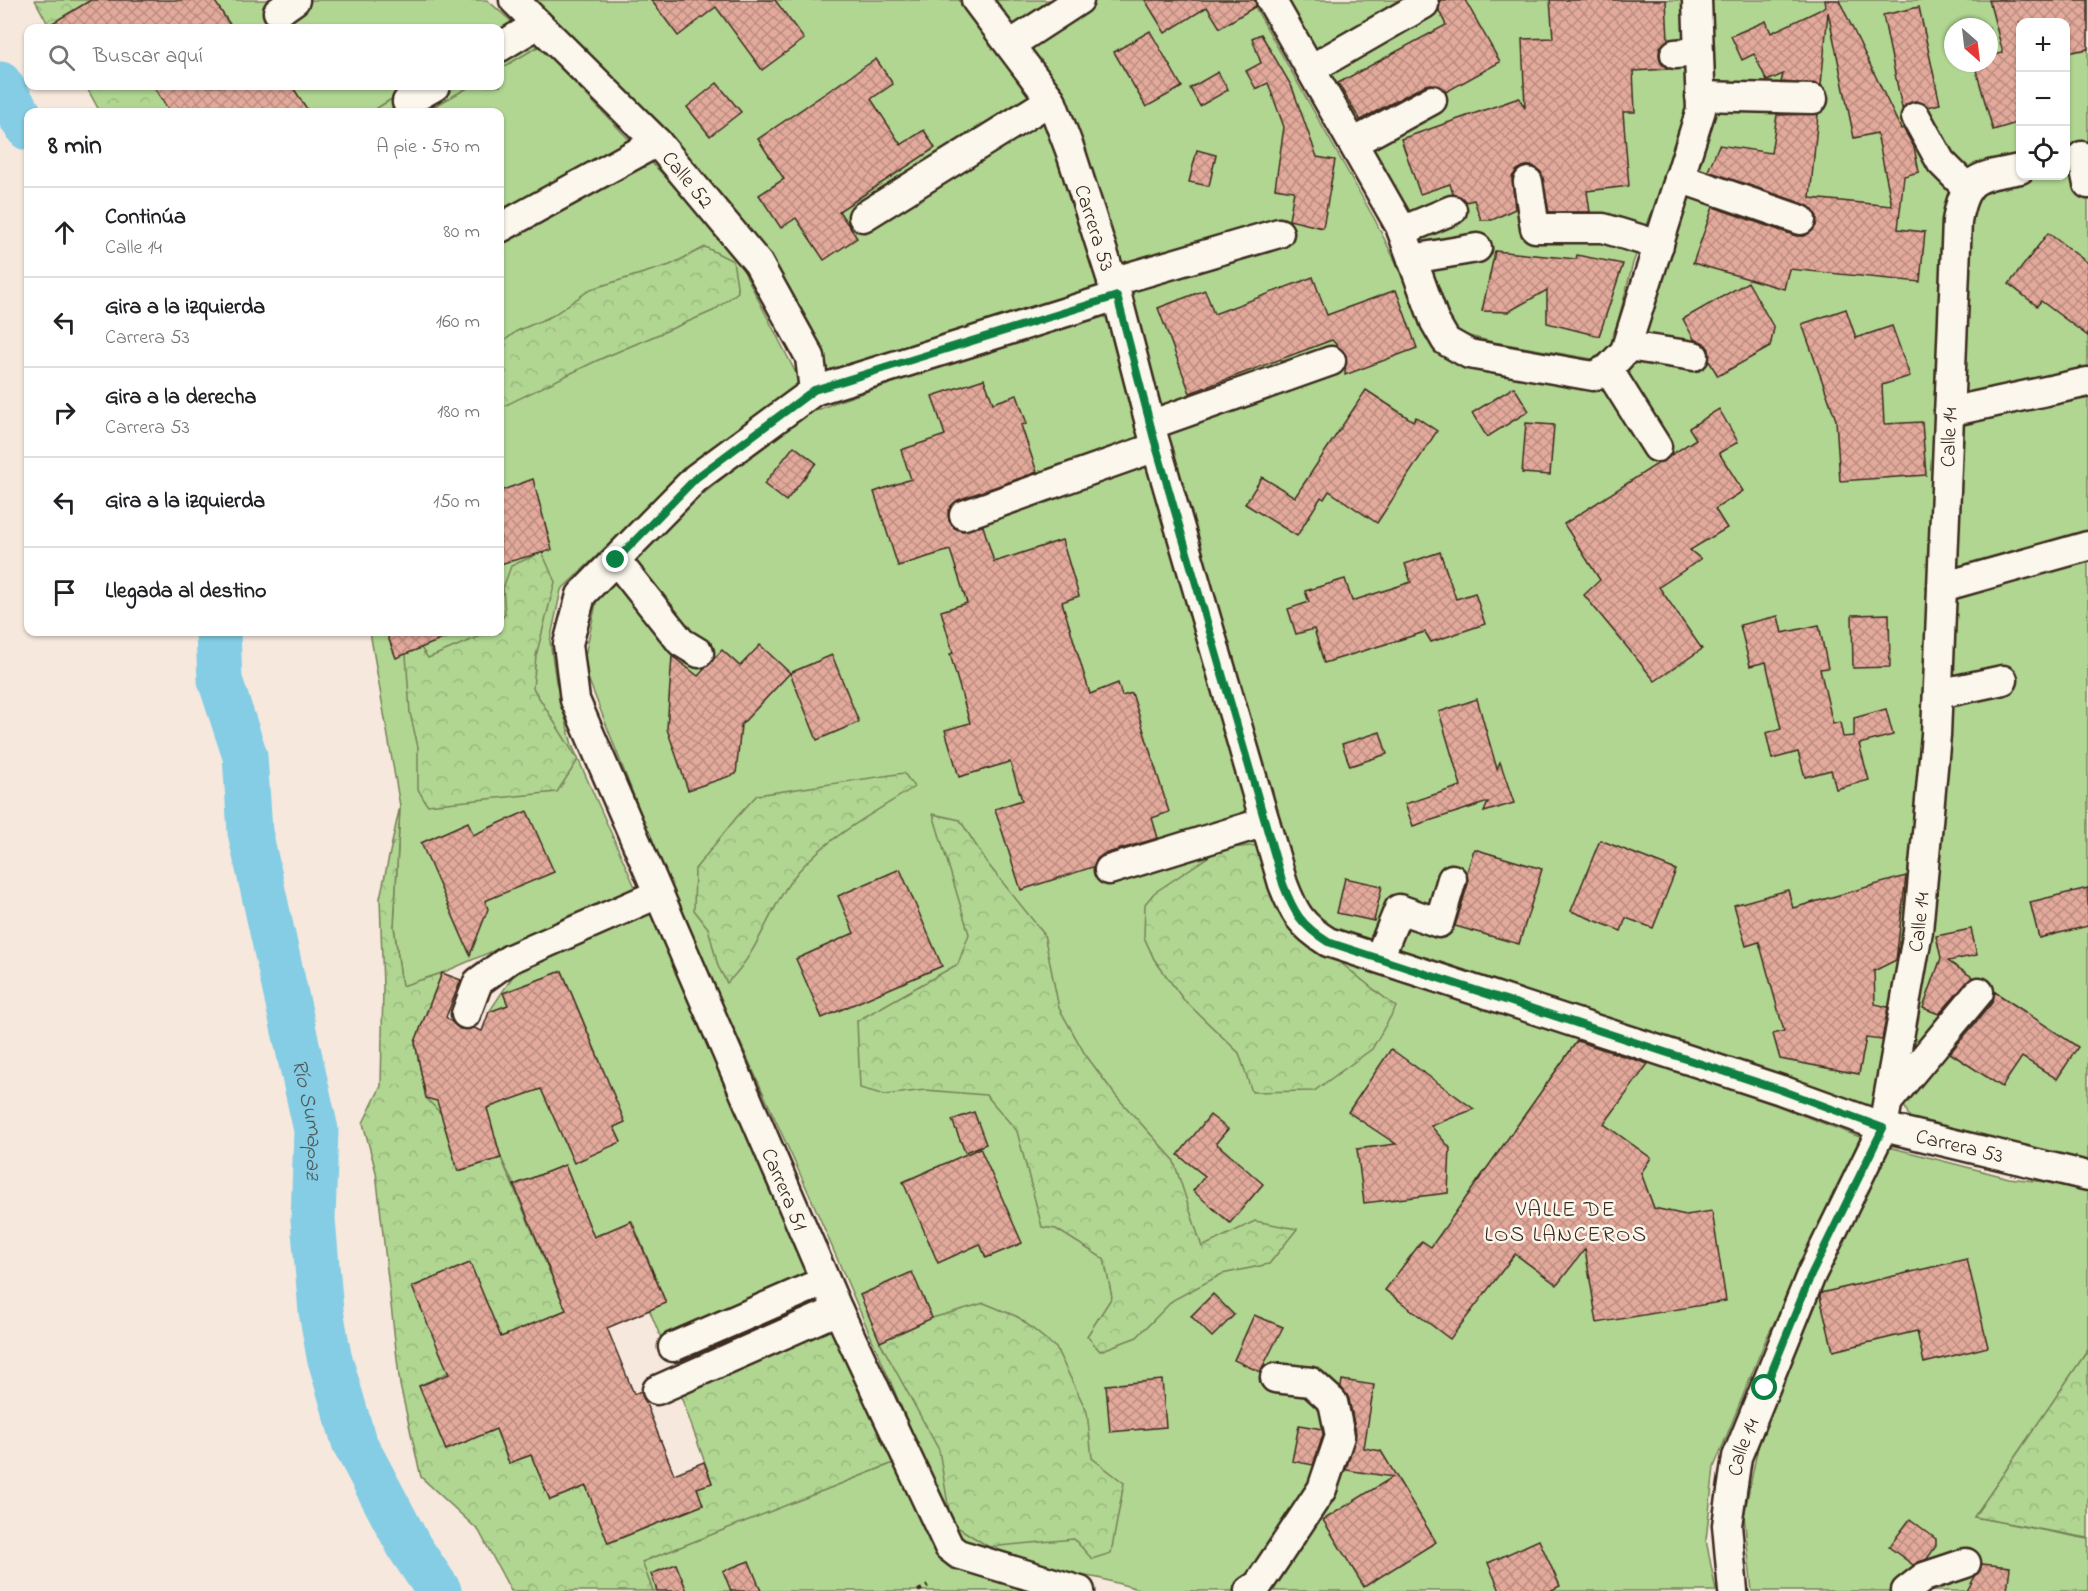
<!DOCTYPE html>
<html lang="es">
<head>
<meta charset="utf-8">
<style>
  :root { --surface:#fff; --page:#f6f6f6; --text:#202124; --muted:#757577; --line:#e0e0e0 }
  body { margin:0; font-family:"Indie Flower",sans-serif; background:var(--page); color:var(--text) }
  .controls { position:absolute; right:18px; top:18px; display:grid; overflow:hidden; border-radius:12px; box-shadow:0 2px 4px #0004 }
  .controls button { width:54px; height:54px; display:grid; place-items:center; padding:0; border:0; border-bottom:2px solid var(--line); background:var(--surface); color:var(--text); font:30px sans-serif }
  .compass { position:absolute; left:1944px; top:18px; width:54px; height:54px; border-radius:50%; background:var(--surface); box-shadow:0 2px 4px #0004; rotate:152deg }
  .stop { position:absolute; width:18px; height:18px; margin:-14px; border:4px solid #0b8043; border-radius:50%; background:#fff }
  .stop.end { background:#0b8043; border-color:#fff; box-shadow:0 2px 6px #0008 }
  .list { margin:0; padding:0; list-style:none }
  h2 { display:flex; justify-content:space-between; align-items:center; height:78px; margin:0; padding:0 24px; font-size:26px }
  h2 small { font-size:20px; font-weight:400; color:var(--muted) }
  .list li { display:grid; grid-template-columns:39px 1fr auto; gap:18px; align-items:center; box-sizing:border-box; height:90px; padding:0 24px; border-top:2px solid var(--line) }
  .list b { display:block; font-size:22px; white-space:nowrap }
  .list p { margin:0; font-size:20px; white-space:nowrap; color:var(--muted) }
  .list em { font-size:20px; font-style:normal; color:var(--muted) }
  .icon { flex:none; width:33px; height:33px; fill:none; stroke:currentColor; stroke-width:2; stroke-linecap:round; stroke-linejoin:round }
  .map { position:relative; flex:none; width:2088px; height:1591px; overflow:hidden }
  .search { position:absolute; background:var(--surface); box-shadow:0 2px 4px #0004; left:24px; top:24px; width:480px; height:66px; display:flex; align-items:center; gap:15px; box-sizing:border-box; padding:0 21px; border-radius:12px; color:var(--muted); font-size:22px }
  .panel { position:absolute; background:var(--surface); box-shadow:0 2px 4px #0004; left:24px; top:108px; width:480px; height:528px; border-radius:12px }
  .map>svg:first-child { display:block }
  .grass { fill:#b0d692; stroke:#768058; stroke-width:1.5; fill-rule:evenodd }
  .forest { fill:url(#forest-crowns); stroke:#768058; stroke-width:1.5 }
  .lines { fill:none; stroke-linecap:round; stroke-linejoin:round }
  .river { stroke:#84cde5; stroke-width:45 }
  .building { fill:url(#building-cross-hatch); stroke:#3b2a1e; stroke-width:1.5 }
  .minor-casing { stroke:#3b2a1e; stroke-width:33 }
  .path { stroke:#3b2a1e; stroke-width:4; stroke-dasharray:4.5 4.5; stroke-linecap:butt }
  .minor { stroke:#fbf7ec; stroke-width:28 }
  .route { stroke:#0b8043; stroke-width:8 }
  .labels { text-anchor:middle; stroke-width:5; stroke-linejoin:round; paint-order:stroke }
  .street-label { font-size:21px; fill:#3b2a1e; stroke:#fbf7ec }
  .water-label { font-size:22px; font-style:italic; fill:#515b5a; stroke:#fbf7ec }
  .neighbourhood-label { font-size:22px; letter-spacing:1.5px; fill:#3b2a1e; stroke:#fbf7ec }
</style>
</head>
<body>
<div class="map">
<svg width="2088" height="1591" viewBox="0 0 2088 1591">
  <defs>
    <pattern id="forest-crowns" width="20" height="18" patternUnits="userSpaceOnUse" patternTransform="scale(1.5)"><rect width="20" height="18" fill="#b0d692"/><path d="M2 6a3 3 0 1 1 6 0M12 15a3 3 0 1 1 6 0" fill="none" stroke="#98b87d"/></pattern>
    <pattern id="building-cross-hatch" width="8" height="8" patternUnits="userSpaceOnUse" patternTransform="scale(1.5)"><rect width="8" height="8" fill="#e3aa9c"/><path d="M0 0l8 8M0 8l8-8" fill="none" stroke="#b98b7f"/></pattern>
  </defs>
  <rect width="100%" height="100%" fill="#f6e8dc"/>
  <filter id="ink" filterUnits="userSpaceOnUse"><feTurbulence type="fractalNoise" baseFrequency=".0167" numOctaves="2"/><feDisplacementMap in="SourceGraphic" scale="12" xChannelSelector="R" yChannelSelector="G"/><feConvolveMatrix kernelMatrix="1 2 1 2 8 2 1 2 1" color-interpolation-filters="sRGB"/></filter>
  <g filter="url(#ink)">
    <g class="grass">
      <polygon points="212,0 487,0 512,22 500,29 233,28"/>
      <polygon points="533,0 966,0 1048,114 1106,289 819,380 818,351"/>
      <path d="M 987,0 L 1251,0 L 1375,220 L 1441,354 L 1597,384 L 1637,356 L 1709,0 L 2088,0 L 2088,144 L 2066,149 L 2066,22 L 2020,22 L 2020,158 L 1961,182 L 1923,812 L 1876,1118 L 1332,936 L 1297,902 L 1098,204 ZM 1953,27 L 1989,27 L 1989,63 L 1953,63 Z"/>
      <polygon points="1283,0 1688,0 1688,113 1633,263 1611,349 1592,359 1493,342 1465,335 1451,324"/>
      <polygon points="539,46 730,244 801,383 681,476 561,590 550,641 556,682 572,745 636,889 442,973 402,987 394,927 400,806 370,632 500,632 500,112 424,112 471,86 500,86 500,69"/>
      <polygon points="292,86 412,86 371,112 296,112 305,107"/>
      <path d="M 2088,170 L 2088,1165 L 1933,1131 L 1910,1118 L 1901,1099 L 1971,204 C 1995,176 2054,175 2088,170 Z"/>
      <polygon points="1105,311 1224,719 1288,921 1865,1139 1766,1339 1714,1467 1706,1540 1716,1591 1146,1591 1098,1578 975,1558 957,1536 811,1198 668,884 583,665 598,594 701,496 790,422 836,402"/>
      <polygon points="664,907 821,1283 665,1348 649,1309 666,1303 632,1221 545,1258 537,1244 588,1223 565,1165 514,1185 501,1158 489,1116 446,1129 426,1098 477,1112 602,1066 562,971 504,993 508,1005 489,1012 519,967"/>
      <polygon points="1889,1147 2009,1178 2088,1187 2088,1350 1974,1517 2088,1539 2088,1591 1752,1591 1744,1515 1762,1427 1816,1289"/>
      <polygon points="901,1460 944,1548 1057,1591 653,1591 641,1562"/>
    </g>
    <g class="forest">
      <polygon points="35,0 91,0 60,19 66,28 50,28"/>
      <polygon points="512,22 539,46 500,69 500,29"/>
      <polygon points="86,86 166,86 157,92 170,112 100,112"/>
      <polygon points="412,86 471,86 424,112 398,112 395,107 386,112 371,112"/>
      <polygon points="705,247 733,261 738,292 713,311 596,361 500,408 500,344 517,331 552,316 591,289 670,265"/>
      <polygon points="542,552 555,582 536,656 533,688 578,760 557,792 427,805 418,789 418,747 410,713 406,654 421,648 428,658 490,632 500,632 500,621 505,614 503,588 511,566"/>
      <path d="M 904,773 L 914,787 C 872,815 820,840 790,882 C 767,915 758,953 727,983 L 718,966 L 708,928 L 694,910 L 695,869 L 736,818 L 757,795 Z"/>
      <polygon points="400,806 394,927 402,986 442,973 415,1042 426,1098 444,1117 458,1171 501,1158 566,1310 501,1337 491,1322 470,1263 413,1287 453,1370 419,1386 446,1450 496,1429 509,1463 531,1455 550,1500 586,1486 609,1543 703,1505 697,1488 712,1482 679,1391 840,1321 901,1460 642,1562 653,1591 511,1591 479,1531 421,1477 400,1385 376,1172 363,1123 381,1086 383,987 380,898"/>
      <polygon points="933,814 960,820 987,863 1044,934 1059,1008 1085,1054 1116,1096 1173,1159 1202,1247 1255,1221 1297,1229 1269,1264 1222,1274 1173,1300 1137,1337 1100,1351 1087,1336 1112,1297 1104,1259 1056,1229 1042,1227 1017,1131 986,1095 925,1090 885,1095 860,1088 857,1021 958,964 969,934"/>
      <polygon points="1261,845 1327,952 1396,1007 1372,1049 1314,1091 1252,1092 1239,1053 1183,999 1154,959 1144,937 1145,904 1154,893 1220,849"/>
      <polygon points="984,1303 1018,1317 1056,1348 1087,1412 1092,1458 1124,1483 1111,1553 1092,1559 1074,1539 989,1547 951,1523 939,1450 880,1342 932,1318"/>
      <polygon points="2088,1350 2088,1538 1974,1517"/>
    </g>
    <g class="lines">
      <g class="river">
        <polyline points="0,84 28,128"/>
        <path id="s1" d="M 218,632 L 220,680 L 245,756 L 250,832 L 316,1130 L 313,1220 L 321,1311 L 329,1356 L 354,1442 L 410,1548 L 439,1591"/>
      </g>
    </g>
    <g class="building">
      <polygon points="91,0 214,0 232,28 44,28"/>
      <polygon points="651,0 775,0 804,39 762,70 716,7 678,36"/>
      <polygon points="1145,0 1255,0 1256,6 1220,28 1207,7 1165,33"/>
      <polygon points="1440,0 1465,0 1500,62 1446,92 1433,84 1425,85 1360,120 1338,83 1446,25 1439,11"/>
      <polygon points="1550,0 1666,0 1668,40 1660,47 1659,55 1661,63 1668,69 1633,71 1635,112 1623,112 1629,186 1587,191 1590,212 1549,212 1541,172 1533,166 1525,166 1517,170 1512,177 1515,209 1492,220 1481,220 1474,200 1466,202 1461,197 1453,194 1450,184 1420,194 1401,139 1519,98 1525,108 1522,39 1553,38"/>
      <polygon points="1825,0 1839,0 1901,129 1903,128 1914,147 1919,172 1904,176 1898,229 1925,232 1920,282 1789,269 1784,289 1693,263 1713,207 1796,236 1805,236 1816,226 1817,216 1807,205 1708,171 1719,145 1771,153 1777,115 1818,114 1810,198 1892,206 1877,133 1854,138 1828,12 1821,85 1781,82 1783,74 1767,81 1754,54 1742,60 1731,36 1766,21 1771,33 1826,7"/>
      <polygon points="1989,0 2088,0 2088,49 2066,53 2066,22 2020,22 2020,122 1993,130 1974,63 1989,63 1989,56 2003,53"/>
      <polygon points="1919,7 1940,104 1928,107 1916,101 1902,108 1883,15"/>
      <polygon points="1150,31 1182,87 1146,107 1114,52"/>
      <polygon points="1261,34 1292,87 1317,157 1335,160 1323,228 1289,220 1294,191 1275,188 1284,127 1268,83 1256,89 1246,71 1261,63 1252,38"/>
      <polygon points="876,59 893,84 871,99 901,145 924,130 935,148 839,211 857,238 824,260 796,218 781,228 759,195 784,179 758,139"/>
      <polygon points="1218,72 1228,90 1200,106 1190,88"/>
      <polygon points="717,83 741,112 710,136 687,107"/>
      <polygon points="153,86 292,86 309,112 170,112"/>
      <polygon points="1197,150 1216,155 1209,186 1189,182"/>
      <polygon points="2048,233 2088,263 2088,336 2041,301 2037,306 2009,284"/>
      <polygon points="1495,251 1576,259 1577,255 1623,264 1599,336 1547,323 1547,290 1508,312 1482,311"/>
      <polygon points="1313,277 1327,315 1396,290 1417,348 1345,375 1346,355 1332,340 1190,393 1158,308 1205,290 1214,314"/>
      <polygon points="1748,282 1774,328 1770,347 1718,376 1709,361 1709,349 1704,343 1694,339 1683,319"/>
      <polygon points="1846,309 1856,338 1892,326 1910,376 1882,385 1884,424 1922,422 1926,475 1840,481 1836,420 1802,324"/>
      <polygon points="984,379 993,403 1017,395 1027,424 1021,425 1037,472 958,500 948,511 949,521 954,528 962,531 983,526 994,562 1062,540 1079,596 1062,602 1090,694 1118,683 1122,696 1132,693 1169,812 1152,818 1158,838 1104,854 1097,859 1093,867 1021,890 995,809 1022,800 1010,762 959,777 945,730 970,723 950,654 953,653 941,611 967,603 950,550 898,566 874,492 911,479 901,450 945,435 932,396"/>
      <polygon points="1514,387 1529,411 1487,437 1472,413"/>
      <polygon points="1366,390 1413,421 1416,417 1437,431 1377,523 1329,491 1324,499 1321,497 1297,536 1245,504 1262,477 1295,497"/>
      <polygon points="1719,409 1738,442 1719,453 1743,491 1715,509 1727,528 1690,550 1701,559 1659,587 1702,649 1655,681 1584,595 1600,580 1564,524 1696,439 1689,428"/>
      <polygon points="1526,423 1554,425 1550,475 1522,473"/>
      <polygon points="794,446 816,463 786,501 764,484"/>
      <polygon points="533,479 552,550 500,564 500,491"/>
      <polygon points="1440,552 1456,599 1475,593 1485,624 1431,642 1425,632 1324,663 1314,629 1296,634 1288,609 1309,602 1305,591 1345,579 1352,601 1411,582 1405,564"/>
      <polygon points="1889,614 1890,667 1853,668 1852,615"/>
      <polygon points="1778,616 1782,633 1819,625 1828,668 1820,669 1833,724 1840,722 1843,737 1854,736 1854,718 1886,709 1893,735 1859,744 1869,780 1836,789 1831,770 1805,777 1798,752 1772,759 1766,733 1781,729 1766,662 1750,666 1740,625"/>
      <polygon points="386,632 460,632 396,658"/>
      <polygon points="760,645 790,673 741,725 736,774 688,790 667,729 672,656 698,676 722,650 740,666"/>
      <polygon points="832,655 859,722 817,740 790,673"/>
      <polygon points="1477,699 1497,769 1500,762 1514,803 1484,812 1488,802 1413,826 1405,804 1461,786 1439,712"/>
      <polygon points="1380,732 1387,754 1350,766 1342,744"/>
      <polygon points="527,811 554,872 485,901 488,909 470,955 421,843 468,822 473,835"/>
      <polygon points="1600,840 1676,870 1653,928 1626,918 1621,931 1571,911"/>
      <polygon points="1474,849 1542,869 1519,944 1455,926 1468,884 1467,872"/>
      <polygon points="900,869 942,966 822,1018 796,959 854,933 838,896"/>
      <polygon points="1906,876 1896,960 1874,971 1875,1004 1888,1007 1882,1040 1866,1038 1859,1074 1780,1059 1773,1034 1784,1031 1759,942 1746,946 1734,905 1788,890 1793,908"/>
      <polygon points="1345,878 1382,886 1374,921 1337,913"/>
      <polygon points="2088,888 2088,926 2039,938 2030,902"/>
      <polygon points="1971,929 1977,955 1948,961 1972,977 1939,1014 1923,1008 1941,958 1936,936"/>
      <polygon points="562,971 625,1122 614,1127 621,1142 574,1163 541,1089 487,1108 501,1158 458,1171 437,1101 426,1098 415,1042 442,973 461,980 446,1017 460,1029 474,1028 482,1031 489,1012 508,1005 503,993"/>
      <polygon points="1995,992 2078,1047 2057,1079 2022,1057 2002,1087 1950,1053 1992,1003"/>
      <polygon points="1577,1041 1648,1064 1604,1124 1651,1158 1641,1173 1654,1208 1686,1215 1712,1211 1726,1301 1597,1323 1585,1249 1557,1285 1515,1254 1450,1339 1385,1290 1422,1241 1431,1247"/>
      <polygon points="1391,1049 1474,1109 1431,1126 1450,1148 1448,1193 1364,1203 1357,1149 1396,1144 1348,1112"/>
      <polygon points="974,1112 986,1144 965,1152 952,1120"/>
      <polygon points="1210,1115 1228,1129 1216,1143 1263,1184 1230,1223 1193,1191 1205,1176 1178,1155"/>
      <polygon points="980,1148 1022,1243 986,1258 980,1244 938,1263 903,1182"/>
      <polygon points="565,1165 594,1237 631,1221 666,1303 607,1328 634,1394 641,1391 674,1474 704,1462 712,1483 697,1488 703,1505 608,1543 586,1486 550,1500 531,1455 509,1463 496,1429 446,1450 419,1386 449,1374 412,1287 470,1263 501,1337 566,1310 514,1185"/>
      <polygon points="1967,1259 1988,1347 1924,1363 1917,1331 1833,1351 1820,1297 1821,1293"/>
      <polygon points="912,1272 932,1318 880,1342 860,1295"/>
      <polygon points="1213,1294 1234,1315 1212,1337 1191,1316"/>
      <polygon points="1254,1315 1283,1327 1260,1372 1234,1360"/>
      <polygon points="1162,1380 1166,1427 1110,1432 1106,1385"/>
      <polygon points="1342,1380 1374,1385 1364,1448 1381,1451 1436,1542 1364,1587 1323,1520 1393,1477 1346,1470 1356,1433 1349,1399 1341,1387"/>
      <polygon points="1299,1425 1322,1429 1323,1435 1313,1465 1292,1461"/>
      <polygon points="1910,1519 1936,1539 1936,1546 1927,1559 1913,1565 1889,1547"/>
      <polygon points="1539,1540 1560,1586 1550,1591 1500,1591 1488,1563"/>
      <polygon points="749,1561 761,1591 731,1591 723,1571"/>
      <polygon points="676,1564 687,1591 657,1591 651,1574"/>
      <polygon points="1982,1564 2010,1567 2007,1591 1967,1591"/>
    </g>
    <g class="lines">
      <defs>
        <g id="minor">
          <path id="s2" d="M 514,0 L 657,142 L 758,263 L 810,357 L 814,391"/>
          <path id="s3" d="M 976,0 L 1051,100 L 1070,150 L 1117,296 L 1154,439 L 1283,884 C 1294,913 1301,925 1328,942 L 1781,1090 L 1883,1127 L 2088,1176"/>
          <polyline points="1271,0 1400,226 1435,322 1446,341 1469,354 1593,376 1608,369 1625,351 1701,110 1697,0"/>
          <polyline points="278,12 295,0"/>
          <polyline points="1010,45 1079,0"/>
          <polyline points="500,47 538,24"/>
          <polyline points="1675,54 1698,52"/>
          <polyline points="1311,69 1424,4"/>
          <polyline points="1700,96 1813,99"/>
          <polyline points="407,102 435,86"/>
          <polyline points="1916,117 1941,162 1968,189"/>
          <polyline points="1353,143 1432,100"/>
          <polyline points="2082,156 2088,184"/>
          <polyline points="1679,178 1801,220"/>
          <polyline points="1528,182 1535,228 1603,228 1659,245"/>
          <polyline points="863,217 1051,100"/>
          <polyline points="500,228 657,142"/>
          <polyline points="1402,231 1452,210"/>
          <polyline points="1412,259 1477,248"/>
          <polyline points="1112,282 1279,233"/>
          <polyline points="1627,346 1694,356"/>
          <polyline points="1608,369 1657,447"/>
          <polyline points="1949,412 2088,382"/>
          <polyline points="1150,425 1331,361"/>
          <polyline points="964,515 1156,447"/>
          <polyline points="616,560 681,642 699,653"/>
          <polyline points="1942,587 2088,546"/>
          <polyline points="1938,694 2003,680"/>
          <polyline points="1109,870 1265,822"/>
          <polyline points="1379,958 1399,909 1439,923 1452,879"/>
          <polyline points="466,1014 478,982 510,959 658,894"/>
          <polyline points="1890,1099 1979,992"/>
          <polyline points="673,1347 825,1281"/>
          <polyline points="657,1390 838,1310"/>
          <polyline points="1080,1591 958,1554 949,1547 838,1310 575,700 568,644 581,595 696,478 814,391 1117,296"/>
          <polyline points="1249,1591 1258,1585 1322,1489 1340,1436 1333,1402 1311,1382 1275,1378"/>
          <path id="s4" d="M 1733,1591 L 1727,1525 L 1737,1457 L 1811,1275 L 1883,1127 L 1918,931 L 1936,735 L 1957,221 C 1965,175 1979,177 2020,169"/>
          <polyline points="1906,1591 1924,1577 1966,1563"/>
        </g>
      </defs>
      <use href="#minor" class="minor-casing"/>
      <polyline class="path" points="918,1591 928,1586"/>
      <use href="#minor" class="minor"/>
    </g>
  </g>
  <g class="lines" filter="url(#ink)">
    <path class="route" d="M 616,560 L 696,478 L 814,390 L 1117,296 L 1154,439 L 1283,884 C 1294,913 1301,925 1328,942 L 1781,1090 L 1883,1128 L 1811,1275 L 1765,1388"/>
  </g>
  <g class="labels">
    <g class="street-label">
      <text dy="7" stroke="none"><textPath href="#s2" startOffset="250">Calle 52</textPath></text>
      <text dy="7" stroke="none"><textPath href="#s3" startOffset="260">Carrera 53</textPath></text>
      <text dy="7" stroke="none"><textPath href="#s4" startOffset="1190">Calle 14</textPath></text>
      <text dy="7" stroke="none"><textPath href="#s4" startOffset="704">Calle 14</textPath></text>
      <text dy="7" stroke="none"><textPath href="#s3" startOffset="1682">Carrera 53</textPath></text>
      <text transform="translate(785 1189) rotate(67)" y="7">Carrera 51</text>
      <text dy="7" stroke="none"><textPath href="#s4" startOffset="146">Calle 14</textPath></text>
    </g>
    <g class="water-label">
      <text dy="8" stroke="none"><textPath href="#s1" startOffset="498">Río Sumapaz</textPath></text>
    </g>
    <g class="neighbourhood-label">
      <text x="1566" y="1216">VALLE DE<tspan x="1566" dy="25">LOS LANCEROS</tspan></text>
    </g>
  </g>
</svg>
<div class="controls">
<button>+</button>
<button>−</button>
<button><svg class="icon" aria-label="locate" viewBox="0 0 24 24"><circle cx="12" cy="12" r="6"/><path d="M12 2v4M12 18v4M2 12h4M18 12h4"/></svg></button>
</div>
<svg class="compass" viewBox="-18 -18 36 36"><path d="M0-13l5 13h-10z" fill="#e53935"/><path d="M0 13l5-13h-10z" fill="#757577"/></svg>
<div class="stop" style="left:1765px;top:1388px"></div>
<div class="stop end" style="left:616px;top:560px"></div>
<div class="search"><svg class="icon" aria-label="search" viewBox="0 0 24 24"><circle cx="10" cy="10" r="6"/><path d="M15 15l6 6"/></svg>Buscar aquí</div>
<section class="panel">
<h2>8 min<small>A pie · 570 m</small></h2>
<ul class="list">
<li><svg class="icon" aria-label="ahead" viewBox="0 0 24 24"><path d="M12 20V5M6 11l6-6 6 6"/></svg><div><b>Continúa</b><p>Calle 14</p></div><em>80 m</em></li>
<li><svg class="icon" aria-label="left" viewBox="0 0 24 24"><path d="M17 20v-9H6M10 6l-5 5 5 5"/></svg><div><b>Gira a la izquierda</b><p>Carrera 53</p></div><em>160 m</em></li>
<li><svg class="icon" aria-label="right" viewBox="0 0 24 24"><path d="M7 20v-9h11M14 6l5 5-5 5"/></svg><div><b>Gira a la derecha</b><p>Carrera 53</p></div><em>180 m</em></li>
<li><svg class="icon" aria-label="left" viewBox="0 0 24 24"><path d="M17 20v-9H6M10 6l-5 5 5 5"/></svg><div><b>Gira a la izquierda</b></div><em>150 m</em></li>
<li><svg class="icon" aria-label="arrive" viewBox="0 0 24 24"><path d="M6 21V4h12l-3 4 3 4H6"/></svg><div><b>Llegada al destino</b></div></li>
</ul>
</section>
</div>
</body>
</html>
